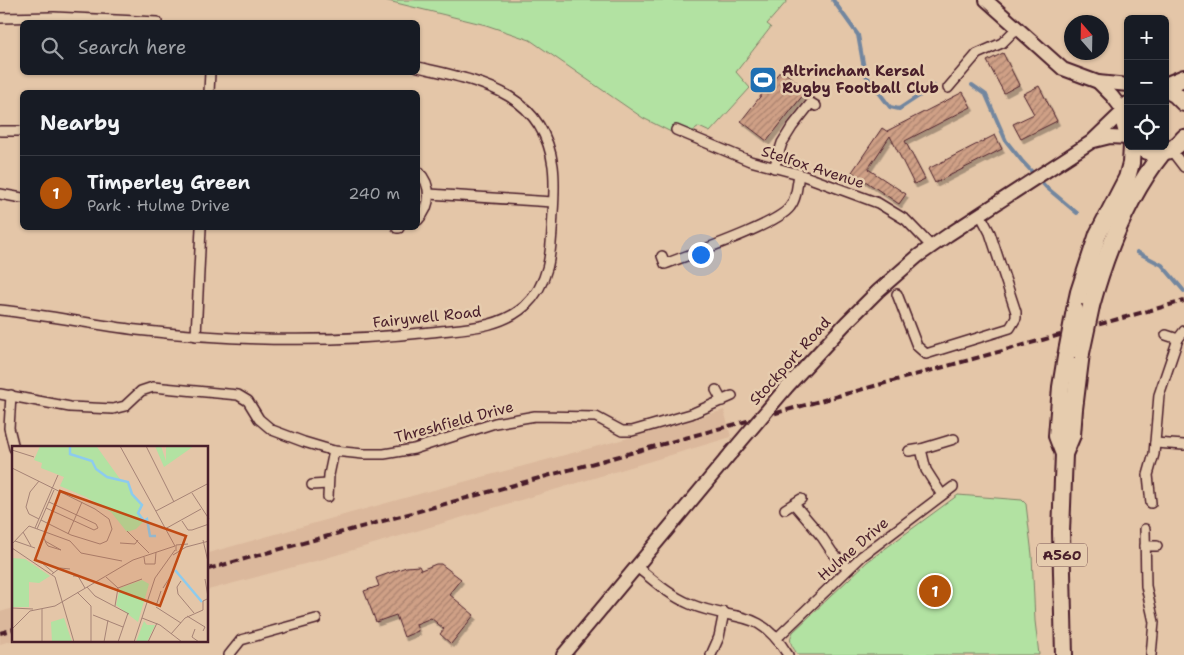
<!DOCTYPE html>
<html lang="en">
<head>
<meta charset="utf-8">
<style>
  :root { --surface:#171b24; --page:#20242c; --text:#f1f3f6; --muted:#9ea1a6; --line:#363941; --accent:#b45309 }
  body { margin:0; font-family:"Shantell Sans",sans-serif; background:var(--page); color:var(--text) }
  .controls { position:absolute; right:15px; top:15px; display:grid; overflow:hidden; border-radius:8px; box-shadow:0 1px 4px #0004 }
  .controls button { width:45px; height:45px; display:grid; place-items:center; padding:0; border:0; border-bottom:1px solid var(--line); background:var(--surface); color:var(--text); font:25px sans-serif }
  .compass { position:absolute; left:1064px; top:15px; width:45px; height:45px; border-radius:50%; background:var(--surface); box-shadow:0 1px 4px #0004; rotate:340deg }
  .you { position:absolute; left:700px; top:254px; width:18px; height:18px; margin:-12px; border:4px solid #fff; border-radius:50%; background:#1a73e8; box-shadow:0 0 0 8px #1a73e833 }
  .badge { display:grid; place-items:center; width:32px; height:32px; border-radius:50%; background:var(--accent); color:#fff; font-size:16px; font-weight:700 }
  .pin { position:absolute; translate:-50% -50%; border:2px solid #fff; box-shadow:0 1px 5px #0006 }
  .list { margin:0; padding:0; list-style:none }
  h2 { display:flex; justify-content:space-between; align-items:center; height:65px; margin:0; padding:0 20px; font-size:21px }
  h2 small { font-size:16px; font-weight:400; color:var(--muted) }
  .list li { display:grid; grid-template-columns:32px 1fr auto; gap:15px; align-items:center; box-sizing:border-box; height:75px; padding:0 20px; border-top:1px solid var(--line) }
  .list b { display:block; font-size:19px; white-space:nowrap }
  .list p { margin:0; font-size:16px; white-space:nowrap; color:var(--muted) }
  .list em { font-size:16px; font-style:normal; color:var(--muted) }
  .icon { flex:none; width:28px; height:28px; fill:none; stroke:currentColor; stroke-width:2; stroke-linecap:round; stroke-linejoin:round }
  .map { position:relative; flex:none; width:1184px; height:655px; overflow:hidden }
  .search { position:absolute; background:var(--surface); box-shadow:0 1px 4px #0004; left:20px; top:20px; width:400px; height:55px; display:flex; align-items:center; gap:12px; box-sizing:border-box; padding:0 18px; border-radius:8px; color:var(--muted); font-size:19px }
  .panel { position:absolute; background:var(--surface); box-shadow:0 1px 4px #0004; left:20px; top:90px; width:400px; height:140px; border-radius:8px }
  .map>svg:first-child { display:block }
  .built { fill:#dbb89c }
  .park { fill:#b2e2a2; stroke:#7e8066 }
  .lines { fill:none; stroke-linecap:round; stroke-linejoin:round }
  .stream { stroke:#72869f; stroke-width:4 }
  .building { fill:url(#building-hatch); stroke:#4a1f2b; filter:url(#shadow) }
  .street-casing { stroke:#4a1f2b; stroke-width:12 }
  .secondary-casing { stroke:#4a1f2b; stroke-width:16 }
  .highway-casing { stroke:#4a1f2b; stroke-width:20 }
  .street { stroke:#e6ccae; stroke-width:9 }
  .secondary { stroke:#e6ccae; stroke-width:12 }
  .highway { stroke:#e6ccae; stroke-width:16 }
  .rail { stroke:#4a1f2b; stroke-width:4; stroke-dasharray:8 4; stroke-linecap:butt }
  .secondary-bridge-casing { stroke:#4a1f2b; stroke-width:16; stroke-linecap:butt }
  .highway-bridge-casing { stroke:#4a1f2b; stroke-width:20; stroke-linecap:butt }
  .secondary-bridge { stroke:#e6ccae; stroke-width:12 }
  .highway-bridge { stroke:#e6ccae; stroke-width:16 }
  .labels { text-anchor:middle; stroke-width:5; stroke-linejoin:round; paint-order:stroke }
  .shield { fill:#e6ccae; stroke:#795352; stroke-width:1 }
  .shield-label { font-size:14px; font-weight:bold; fill:#4a1f2b }
  .poi-label { font-size:15px; font-weight:bold; fill:#4a1f2b; stroke:#e6ccae; text-anchor:start }
  .street-label { font-size:15px; fill:#4a1f2b; stroke:#e6ccae }
  .inset-river { fill:none; stroke:#8dcbed; stroke-width:2.5 }
  .inset-road { fill:none; stroke:#a68376; stroke-width:1 }
  .view { fill:#c04a14; fill-opacity:0.15; stroke:#c04a14; stroke-width:2.5 }
  .inset-edge { fill:none; stroke:#4a1f2b; stroke-width:2.5 }
</style>
</head>
<body>
<div class="map">
<svg width="1184" height="655" viewBox="0 0 1184 655">
  <defs>
    <pattern id="building-hatch" width="6" height="6" patternUnits="userSpaceOnUse" patternTransform="scale(1.25)"><rect width="6" height="6" fill="#cfa086"/><path d="M-1 1l2-2M0 6l6-6M5 7l2-2" fill="none" stroke="#aa826e"/></pattern>
    <filter id="shadow"><feDropShadow dx="2.5" dy="4" stdDeviation="0" flood-color="#0004"/></filter>
  </defs>
  <rect width="100%" height="100%" fill="#e4c6a8"/>
  <filter id="ink" filterUnits="userSpaceOnUse"><feTurbulence type="fractalNoise" baseFrequency=".02" numOctaves="2"/><feDisplacementMap in="SourceGraphic" scale="10" xChannelSelector="R" yChannelSelector="G"/><feConvolveMatrix kernelMatrix="1 2 1 2 8 2 1 2 1" color-interpolation-filters="sRGB"/></filter>
  <g filter="url(#ink)">
    <g class="built">
      <polygon points="724,410 731,437 323,559 208,590 208,553 426,492 621,440"/>
      <polygon points="14,608 14,640 0,644 0,612"/>
    </g>
    <g class="park">
      <polygon points="384,0 788,0 767,24 771,27 736,72 750,88 710,132 699,127 683,138 643,118 530,40 486,25"/>
      <path d="M 958,495 L 1022,500 L 1026,504 L 1032,555 L 1035,621 L 1039,655 L 798,655 C 793,647 787,642 793,632 L 867,562 Z"/>
    </g>
    <g class="lines">
      <g class="stream">
        <polyline points="833,0 858,35 865,74 890,107 899,109 934,86"/>
        <polyline points="972,85 986,95 1006,141 1022,161 1046,187 1077,213"/>
        <polyline points="1137,252 1162,265 1184,291"/>
      </g>
    </g>
    <g class="building">
      <polygon points="1003,53 1019,85 1004,93 987,61"/>
      <polygon points="781,70 807,90 767,141 741,121"/>
      <polygon points="1039,86 1057,121 1021,139 1013,124 1034,114 1023,94"/>
      <polygon points="963,92 971,107 905,141 925,179 914,184 890,136 868,169 906,194 899,204 852,172 882,128 888,132 887,131"/>
      <polygon points="995,135 1002,149 935,183 928,169"/>
      <polygon points="436,564 441,564 461,579 449,594 474,615 451,644 440,634 444,629 431,618 416,624 418,631 404,637 396,615 376,622 364,591 379,586 376,578 406,567 419,566 421,570"/>
    </g>
    <g class="lines">
      <defs>
        <g id="street">
          <polyline points="0,18 54,17 157,22"/>
          <polyline points="948,88 977,54 1002,43 1016,29"/>
          <polyline points="209,92 210,72"/>
          <polyline points="676,130 750,161 799,174 878,203 906,220 931,246"/>
          <polyline points="0,131 22,131"/>
          <polyline points="1171,150 1184,167"/>
          <polyline points="774,168 782,143 792,127 811,103 816,106"/>
          <path d="M 418,171 C 432,185 432,206 418,220"/>
          <polyline points="0,194 22,198"/>
          <polyline points="429,194 553,202"/>
          <polyline points="397,228 399,228"/>
          <path d="M 662,256 L 665,264 C 690,254 777,225 790,207 C 797,198 797,185 799,174"/>
          <polyline points="897,294 917,346 926,354 1010,328 1016,318 1016,312 990,233 980,214"/>
          <path d="M 0,310 C 46,315 91,324 137,330 C 234,341 334,343 431,332 C 464,328 499,329 525,306 C 552,281 551,247 553,213 C 554,198 555,182 553,166 C 543,91 478,81 418,67"/>
          <polyline points="1166,335 1178,339"/>
          <polyline points="196,336 201,228"/>
          <polyline points="716,390 722,401"/>
          <polyline points="0,394 70,407 113,409 125,406 141,391 153,387 238,395 248,401 259,419 272,430 304,442 334,451 363,454 384,454 414,449 495,423 535,416 596,417 622,431 632,431 691,414 732,396"/>
          <polyline points="11,395 9,428 14,448"/>
          <polyline points="1155,443 1184,445"/>
          <polyline points="921,449 926,470 942,495"/>
          <polyline points="909,451 921,449 954,439"/>
          <polyline points="312,485 328,484"/>
          <polyline points="328,497 329,475 334,451"/>
          <polyline points="1151,503 1148,475 1154,454 1159,395 1178,339 1184,331"/>
          <polyline points="794,504 822,537 832,552 848,569"/>
          <polyline points="785,509 801,499"/>
          <polyline points="1145,529 1146,586 1154,622 1151,655"/>
          <polyline points="1145,546 1157,546"/>
          <path d="M 637,567 C 653,580 670,596 690,604 C 735,623 757,605 788,655"/>
          <polyline points="777,638 862,556 953,487"/>
          <polyline points="229,655 241,640 316,619"/>
          <polyline points="711,655 719,637 724,612"/>
        </g>
        <g id="secondary">
          <polyline points="986,0 1063,69 1098,82 1128,85"/>
          <polyline points="1094,141 1110,137 1128,138"/>
          <polyline points="786,388 846,323 878,291 918,256 948,235 1091,142 1118,116 1125,113 1112,96 1098,82"/>
          <polyline points="563,655 731,453"/>
        </g>
        <g id="highway">
          <polyline points="1165,86 1184,78"/>
          <polyline points="1165,89 1175,94 1184,103"/>
          <polyline points="1128,105 1124,122 1128,136"/>
          <path d="M 1137,146 C 1153,157 1172,154 1184,138"/>
          <path d="M 1091,306 C 1106,251 1127,197 1163,152"/>
          <polyline points="1075,310 1079,292 1098,234 1127,178 1131,163 1132,146"/>
          <polyline points="1064,454 1057,436 1061,387 1066,357"/>
          <polyline points="1064,655 1061,532 1064,454 1072,435 1074,409 1081,353"/>
        </g>
      </defs>
      <use href="#street" class="street-casing"/>
      <use href="#secondary" class="secondary-casing"/>
      <use href="#highway" class="highway-casing"/>
      <use href="#street" class="street"/>
      <use href="#secondary" class="secondary"/>
      <use href="#highway" class="highway"/>
      <g class="rail">
        <polyline points="208,569 1184,301"/>
        <polyline points="0,633 14,629"/>
      </g>
      <defs>
        <polyline id="secondary-bridge" points="731,453 786,388"/>
        <g id="highway-bridge">
          <polyline points="1081,353 1091,306"/>
          <polyline points="1066,357 1075,310"/>
        </g>
      </defs>
      <use href="#secondary-bridge" class="secondary-bridge-casing"/>
      <use href="#highway-bridge" class="highway-bridge-casing"/>
      <use href="#secondary-bridge" class="secondary-bridge"/>
      <use href="#highway-bridge" class="highway-bridge"/>
    </g>
  </g>
  <defs>
    <symbol id="stadium-square" viewBox="-11 -11 22 22"><rect x="-9" y="-9" width="18" height="18" rx="4" fill="#1f6fb2" stroke="#e6ccae"/><path d="M0-5a6.5 5 0 1 0 0 10a6.5 5 0 1 0 0-10ZM-3.5-1.8h7v3.6h-7Z" fill="#fff"/></symbol>
  </defs>
  <g fill-rule="evenodd">
    <use href="#stadium-square" x="747" y="64" width="32" height="32"/>
  </g>
  <g class="labels">
    <rect class="shield" x="1037" y="543.5" width="50" height="23" rx="4"/>
    <g class="shield-label">
      <text x="1062" y="560">A560</text>
    </g>
    <g class="poi-label">
      <text x="782" y="76">Altrincham Kersal<tspan x="782" dy="17">Rugby Football Club</tspan></text>
    </g>
    <g class="street-label">
      <text transform="translate(813 167) rotate(18)" y="5">Stelfox Avenue</text>
      <text transform="translate(427 317) rotate(-6)" y="5">Fairywell Road</text>
      <text transform="translate(790 361) rotate(-48)" y="5">Stockport Road</text>
      <text transform="translate(454 422) rotate(-15)" y="5">Threshfield Drive</text>
      <text transform="translate(853 549) rotate(-41)" y="5">Hulme Drive</text>
    </g>
  </g>
  <g transform="translate(12 446)">
    <rect width="196" height="196" fill="#e4c6a8"/>
    <path d="M 132,175 L 135,179 L 143,179 L 135,196 L 124,196 Z" fill="#b2e2a2"/>
    <path d="M 143,0 L 149,0 L 154,15 L 154,0 L 182,0 L 152,21 Z" fill="#b2e2a2"/>
    <path d="M 28,0 L 85,1 L 108,33 L 116,36 L 120,48 L 130,59 L 126,64 L 132,75 L 124,83 L 115,86 L 99,66 L 74,51 L 48,40 L 52,31 L 29,22 L 30,17 L 22,14 ZM 0,112 L 13,113 L 38,130 L 27,137 L 17,136 L 17,161 L 0,161 ZM 130,134 L 137,138 L 126,176 L 104,159 L 108,142 ZM 52,172 L 60,196 L 40,196 L 39,176 Z" fill="#b2e2a2"/>
    <path class="inset-river" d="M 58,0 L 58,8 L 80,15 L 84,23 L 95,31 L 116,36 L 120,48 L 130,59 L 126,67 L 132,75 L 135,73 L 138,90 L 144,90M 163,124 L 190,156"/>
    <path class="inset-road" d="M 1,0 L 0,4 L 22,11M 108,0 L 163,100M 134,0 L 162,56M 0,22 L 83,63 L 97,73 L 100,83 L 95,95 L 88,98 L 59,89 L 29,74M 180,47 L 197,73M 34,62 L 82,84 L 86,82 L 84,78 L 37,56M 144,65 L 197,37M 27,73 L 17,68 L 14,61 L 18,46 L 27,35M 170,75 L 176,84 L 180,84 L 197,78M 23,82 L 46,29M 25,83 L 42,44M 153,83 L 189,63M 115,85 L 137,107M 11,86 L 19,100M 56,88 L 70,56M 191,94 L 197,120M 3,95 L 23,102M 33,95 L 49,104 L 36,100 L 34,97 L 32,92 L 34,87M 108,97 L 123,98 L 126,94M 0,98 L 17,80 L 58,95 L 69,107 L 110,115M 0,102 L 43,131 L 62,196M 164,105 L 164,99 L 176,98M 161,109 L 174,101 L 197,95M 132,111 L 133,118 L 143,118 L 144,106M 30,117 L 42,127M 40,128 L 48,122 L 58,123M 61,130 L 66,130 L 73,142M 94,131 L 106,142 L 103,160M 193,133 L 196,151M 169,135 L 165,141 L 166,148 L 182,167M 75,141 L 83,150 L 117,168M 106,142 L 130,133M 151,142 L 162,125M 65,146 L 79,160 L 79,196M 144,160 L 149,145M 144,161 L 169,177M 0,162 L 21,163M 30,163 L 30,196M 81,169 L 111,181M 175,170 L 193,181 L 191,185M 130,172 L 148,179 L 170,196M 0,183 L 18,165 L 43,160 L 121,114 L 163,100M 183,183 L 180,191 L 187,196M 159,188 L 173,172 L 191,164 L 191,155 L 197,152M 92,196 L 96,174M 106,196 L 116,167M 122,196 L 143,132 L 163,104M 136,196 L 145,177"/>
    <path class="view" d="M 48,45 L 174,90 L 148,160 L 23,114 Z"/>
    <rect width="196" height="196" class="inset-edge"/>
  </g>
</svg>
<div class="controls">
<button>+</button>
<button>−</button>
<button><svg class="icon" aria-label="locate" viewBox="0 0 24 24"><circle cx="12" cy="12" r="6"/><path d="M12 2v4M12 18v4M2 12h4M18 12h4"/></svg></button>
</div>
<svg class="compass" viewBox="-18 -18 36 36"><path d="M0-13l5 13h-10z" fill="#e53935"/><path d="M0 13l5-13h-10z" fill="#9ea1a6"/></svg>
<div class="you"></div>
<div class="pin badge" style="left:935px;top:591px">1</div>
<div class="search"><svg class="icon" aria-label="search" viewBox="0 0 24 24"><circle cx="10" cy="10" r="6"/><path d="M15 15l6 6"/></svg>Search here</div>
<section class="panel">
<h2>Nearby<small></small></h2>
<ul class="list">
<li><span class="badge">1</span><div><b>Timperley Green</b><p>Park · Hulme Drive</p></div><em>240 m</em></li>
</ul>
</section>
</div>
</body>
</html>
